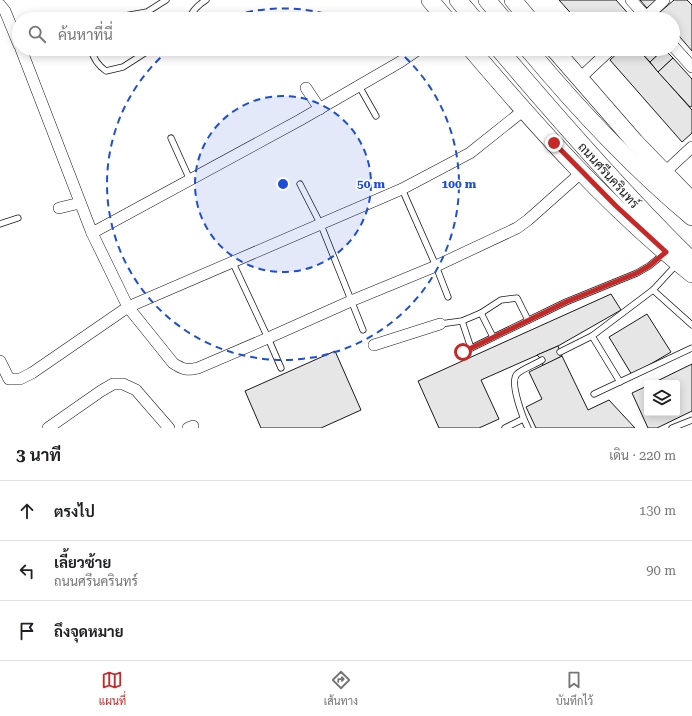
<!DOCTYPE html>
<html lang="th">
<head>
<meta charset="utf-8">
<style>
  :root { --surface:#fff; --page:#f2f2f2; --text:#202124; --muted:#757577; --line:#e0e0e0; --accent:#c62828 }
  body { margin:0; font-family:"Roboto Serif",Sarabun,serif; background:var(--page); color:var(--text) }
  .controls { position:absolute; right:12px; bottom:12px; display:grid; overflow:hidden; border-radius:4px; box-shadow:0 2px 10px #0003 }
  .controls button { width:36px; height:36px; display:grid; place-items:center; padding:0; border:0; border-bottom:1px solid var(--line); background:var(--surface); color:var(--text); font:20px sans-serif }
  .stop { position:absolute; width:12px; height:12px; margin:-9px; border:3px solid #c62828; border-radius:50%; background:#fff }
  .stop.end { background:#c62828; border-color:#fff; box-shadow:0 1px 4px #0008 }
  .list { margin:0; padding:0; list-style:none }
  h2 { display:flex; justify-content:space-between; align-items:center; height:52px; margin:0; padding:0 16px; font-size:17px }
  h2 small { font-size:13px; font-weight:400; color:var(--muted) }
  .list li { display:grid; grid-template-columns:26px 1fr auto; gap:12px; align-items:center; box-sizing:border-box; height:60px; padding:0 16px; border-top:1px solid var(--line) }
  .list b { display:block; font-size:15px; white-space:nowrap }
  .list p { margin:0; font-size:13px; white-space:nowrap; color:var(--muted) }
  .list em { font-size:13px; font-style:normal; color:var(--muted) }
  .icon { flex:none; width:22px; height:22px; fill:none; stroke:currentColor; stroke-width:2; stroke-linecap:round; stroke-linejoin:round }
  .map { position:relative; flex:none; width:692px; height:428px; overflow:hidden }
  .search { position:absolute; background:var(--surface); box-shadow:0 2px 10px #0003; left:12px; right:12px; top:12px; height:44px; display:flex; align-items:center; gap:10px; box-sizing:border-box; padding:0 14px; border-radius:22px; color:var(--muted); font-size:15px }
  .sheet { height:232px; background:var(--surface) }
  nav { display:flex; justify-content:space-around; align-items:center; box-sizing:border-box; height:56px; border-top:1px solid var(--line); background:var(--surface); font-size:11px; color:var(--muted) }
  nav a { display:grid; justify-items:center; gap:2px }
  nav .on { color:var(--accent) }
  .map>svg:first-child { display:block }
  .building { fill:#e6e6e6; stroke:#1a1a1a }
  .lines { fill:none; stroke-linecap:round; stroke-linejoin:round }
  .lane-casing { stroke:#1a1a1a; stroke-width:7 }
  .street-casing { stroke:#1a1a1a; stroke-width:12 }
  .primary-casing { stroke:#1a1a1a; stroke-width:18 }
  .lane { stroke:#fff; stroke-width:5.5 }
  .street { stroke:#fff; stroke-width:11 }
  .primary { stroke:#fff; stroke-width:17 }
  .route { stroke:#c62828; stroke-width:5 }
  .ring { fill:none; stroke:#1d4ed8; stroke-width:2; stroke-dasharray:7 5 }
  .labels { text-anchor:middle; stroke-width:3; stroke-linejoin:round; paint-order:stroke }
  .street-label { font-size:13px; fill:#1a1a1a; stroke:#fff }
  .centre { fill:#1d4ed8; stroke:#fff; stroke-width:2 }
  .ring-label { font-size:12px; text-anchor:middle; font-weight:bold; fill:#1d4ed8; stroke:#fff; stroke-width:3; stroke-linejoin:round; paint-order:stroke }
</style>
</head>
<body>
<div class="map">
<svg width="692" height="428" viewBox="0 0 692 428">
  <rect width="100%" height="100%" fill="#fff"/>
  <g class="building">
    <polygon points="559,0 616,0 633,19 576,19"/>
    <polygon points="640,0 656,0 647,8"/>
    <polygon points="674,0 687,0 692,5 692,51 673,29 673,19 664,19 659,13"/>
    <polygon points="622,49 638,49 692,110 692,133 682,142 610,60"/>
    <polygon points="638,49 664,49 650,62"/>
    <polygon points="664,49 673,58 658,72 650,62"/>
    <polygon points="673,58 692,79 692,106 690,107 658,72"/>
    <polygon points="611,294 621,310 558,346 481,380 499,419 479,428 439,428 418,381"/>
    <polygon points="647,314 671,352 632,375 609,337"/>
    <polygon points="558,346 562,356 543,366 542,360 537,355"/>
    <polygon points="335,351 361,410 321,428 261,428 245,391"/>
    <polygon points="562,356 588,410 609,400 635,428 536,428 526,407 542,399 529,372"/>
    <polygon points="692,364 692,411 657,428 648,428 632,393 647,386 647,413 677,413 677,383 653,383"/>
  </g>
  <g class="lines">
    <defs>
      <g id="lane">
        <polyline points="107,19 147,12 166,0"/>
        <path d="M 189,19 C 192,11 198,5 206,0"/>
        <path d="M 91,49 C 93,58 99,66 106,71 L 123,67 L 151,49"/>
        <polyline points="359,86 376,116"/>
        <polyline points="171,138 190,180"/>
        <polyline points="300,184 321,225 363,330"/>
        <polyline points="402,189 436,266 448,297"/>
        <polyline points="0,224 18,218"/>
        <polyline points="232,261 268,338 281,368"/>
        <polyline points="677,264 653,290 692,325"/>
        <polyline points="481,313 493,337"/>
        <polyline points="462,321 471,348"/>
        <polyline points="440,324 462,321 481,313 501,300 517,298 528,320"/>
        <polyline points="463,352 566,302 637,273 649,266 665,253"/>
        <polyline points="560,352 592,336"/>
        <polyline points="620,382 592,336 653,290"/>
        <polyline points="594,394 692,348"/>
        <polyline points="505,428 523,419"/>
        <path d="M 528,428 C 523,418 509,382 517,374 C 522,369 536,364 542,360"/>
        <polyline points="672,428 692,420"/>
      </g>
      <g id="street">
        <polyline points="631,0 648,19"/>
        <polyline points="0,5 5,11 19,45"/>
        <polyline points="644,19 664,0"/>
        <polyline points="673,46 692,67"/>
        <path d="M 21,49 L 92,233 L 128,307 L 173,363 C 182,369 187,371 198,368 L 268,338 L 351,301 L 436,266 L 517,228 L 528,220 L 582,172"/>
        <polyline points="579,79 611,49"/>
        <polyline points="306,88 320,109"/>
        <polyline points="664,173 692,147"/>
        <polyline points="59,208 80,203"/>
        <polyline points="92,233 300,120 400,62 419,49"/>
        <polyline points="374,345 440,324"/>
        <polyline points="0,361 9,379 20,379 32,373 128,307 402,189 470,153 524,110"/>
        <polyline points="48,428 101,391 113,384 123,384 136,390 169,428"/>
        <polyline points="188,428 193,426"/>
      </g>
      <g id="primary">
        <polyline points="430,0 446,19"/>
        <polyline points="458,0 474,19"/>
        <polyline points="487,0 503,19"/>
        <polyline points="513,0 529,19"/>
        <path d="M 471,49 C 539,129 610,209 692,274"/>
        <path d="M 499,49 C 560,121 622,192 689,258"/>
        <path d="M 528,49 C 578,109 632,167 692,217"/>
        <polyline points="554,49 635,142 692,201"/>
      </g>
    </defs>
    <use href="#lane" class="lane-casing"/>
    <use href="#street" class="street-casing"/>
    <use href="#primary" class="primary-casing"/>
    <use href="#lane" class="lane"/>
    <use href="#street" class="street"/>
    <use href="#primary" class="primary"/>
  </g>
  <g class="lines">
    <polyline class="route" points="463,352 566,302 637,273 649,266 666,252 616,206 554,143"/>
  </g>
  <circle cx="283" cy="184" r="88" fill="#1d4ed8" fill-opacity=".12"/>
  <g class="ring">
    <circle cx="283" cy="184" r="88"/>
    <path d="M223 19A176 176 0 0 1 343 19M396 49A176 176 0 1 1 170 49"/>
  </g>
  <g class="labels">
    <g class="street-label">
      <text transform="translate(609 175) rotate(48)" y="5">ถนนศรีนครินทร์</text>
    </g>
  </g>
  <circle cx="283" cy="184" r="6" class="centre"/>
  <g class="ring-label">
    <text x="371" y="188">50 m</text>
    <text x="459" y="188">100 m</text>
  </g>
</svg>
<div class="controls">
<button><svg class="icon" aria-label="layers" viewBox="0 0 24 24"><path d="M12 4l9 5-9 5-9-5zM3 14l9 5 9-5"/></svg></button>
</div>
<div class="stop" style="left:463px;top:352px"></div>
<div class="stop end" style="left:554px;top:143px"></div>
<div class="search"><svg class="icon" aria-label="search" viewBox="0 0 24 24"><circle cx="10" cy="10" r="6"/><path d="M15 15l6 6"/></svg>ค้นหาที่นี่</div>
</div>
<section class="sheet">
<h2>3 นาที<small>เดิน · 220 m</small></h2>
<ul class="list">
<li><svg class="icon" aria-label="ahead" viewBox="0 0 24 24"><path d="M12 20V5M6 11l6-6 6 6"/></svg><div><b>ตรงไป</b></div><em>130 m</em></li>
<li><svg class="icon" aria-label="left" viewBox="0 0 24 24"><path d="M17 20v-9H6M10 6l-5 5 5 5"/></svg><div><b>เลี้ยวซ้าย</b><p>ถนนศรีนครินทร์</p></div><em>90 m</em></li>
<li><svg class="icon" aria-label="arrive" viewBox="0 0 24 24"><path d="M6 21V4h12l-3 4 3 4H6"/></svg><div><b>ถึงจุดหมาย</b></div></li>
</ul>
</section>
<nav>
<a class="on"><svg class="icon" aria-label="map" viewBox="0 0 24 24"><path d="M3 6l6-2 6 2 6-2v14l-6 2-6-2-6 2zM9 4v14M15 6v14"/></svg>แผนที่</a>
<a><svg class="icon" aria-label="directions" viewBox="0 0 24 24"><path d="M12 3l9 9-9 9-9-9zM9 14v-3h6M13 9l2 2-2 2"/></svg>เส้นทาง</a>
<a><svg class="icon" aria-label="saved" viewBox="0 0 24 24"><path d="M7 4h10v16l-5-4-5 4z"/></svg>บันทึกไว้</a>
</nav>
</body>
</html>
